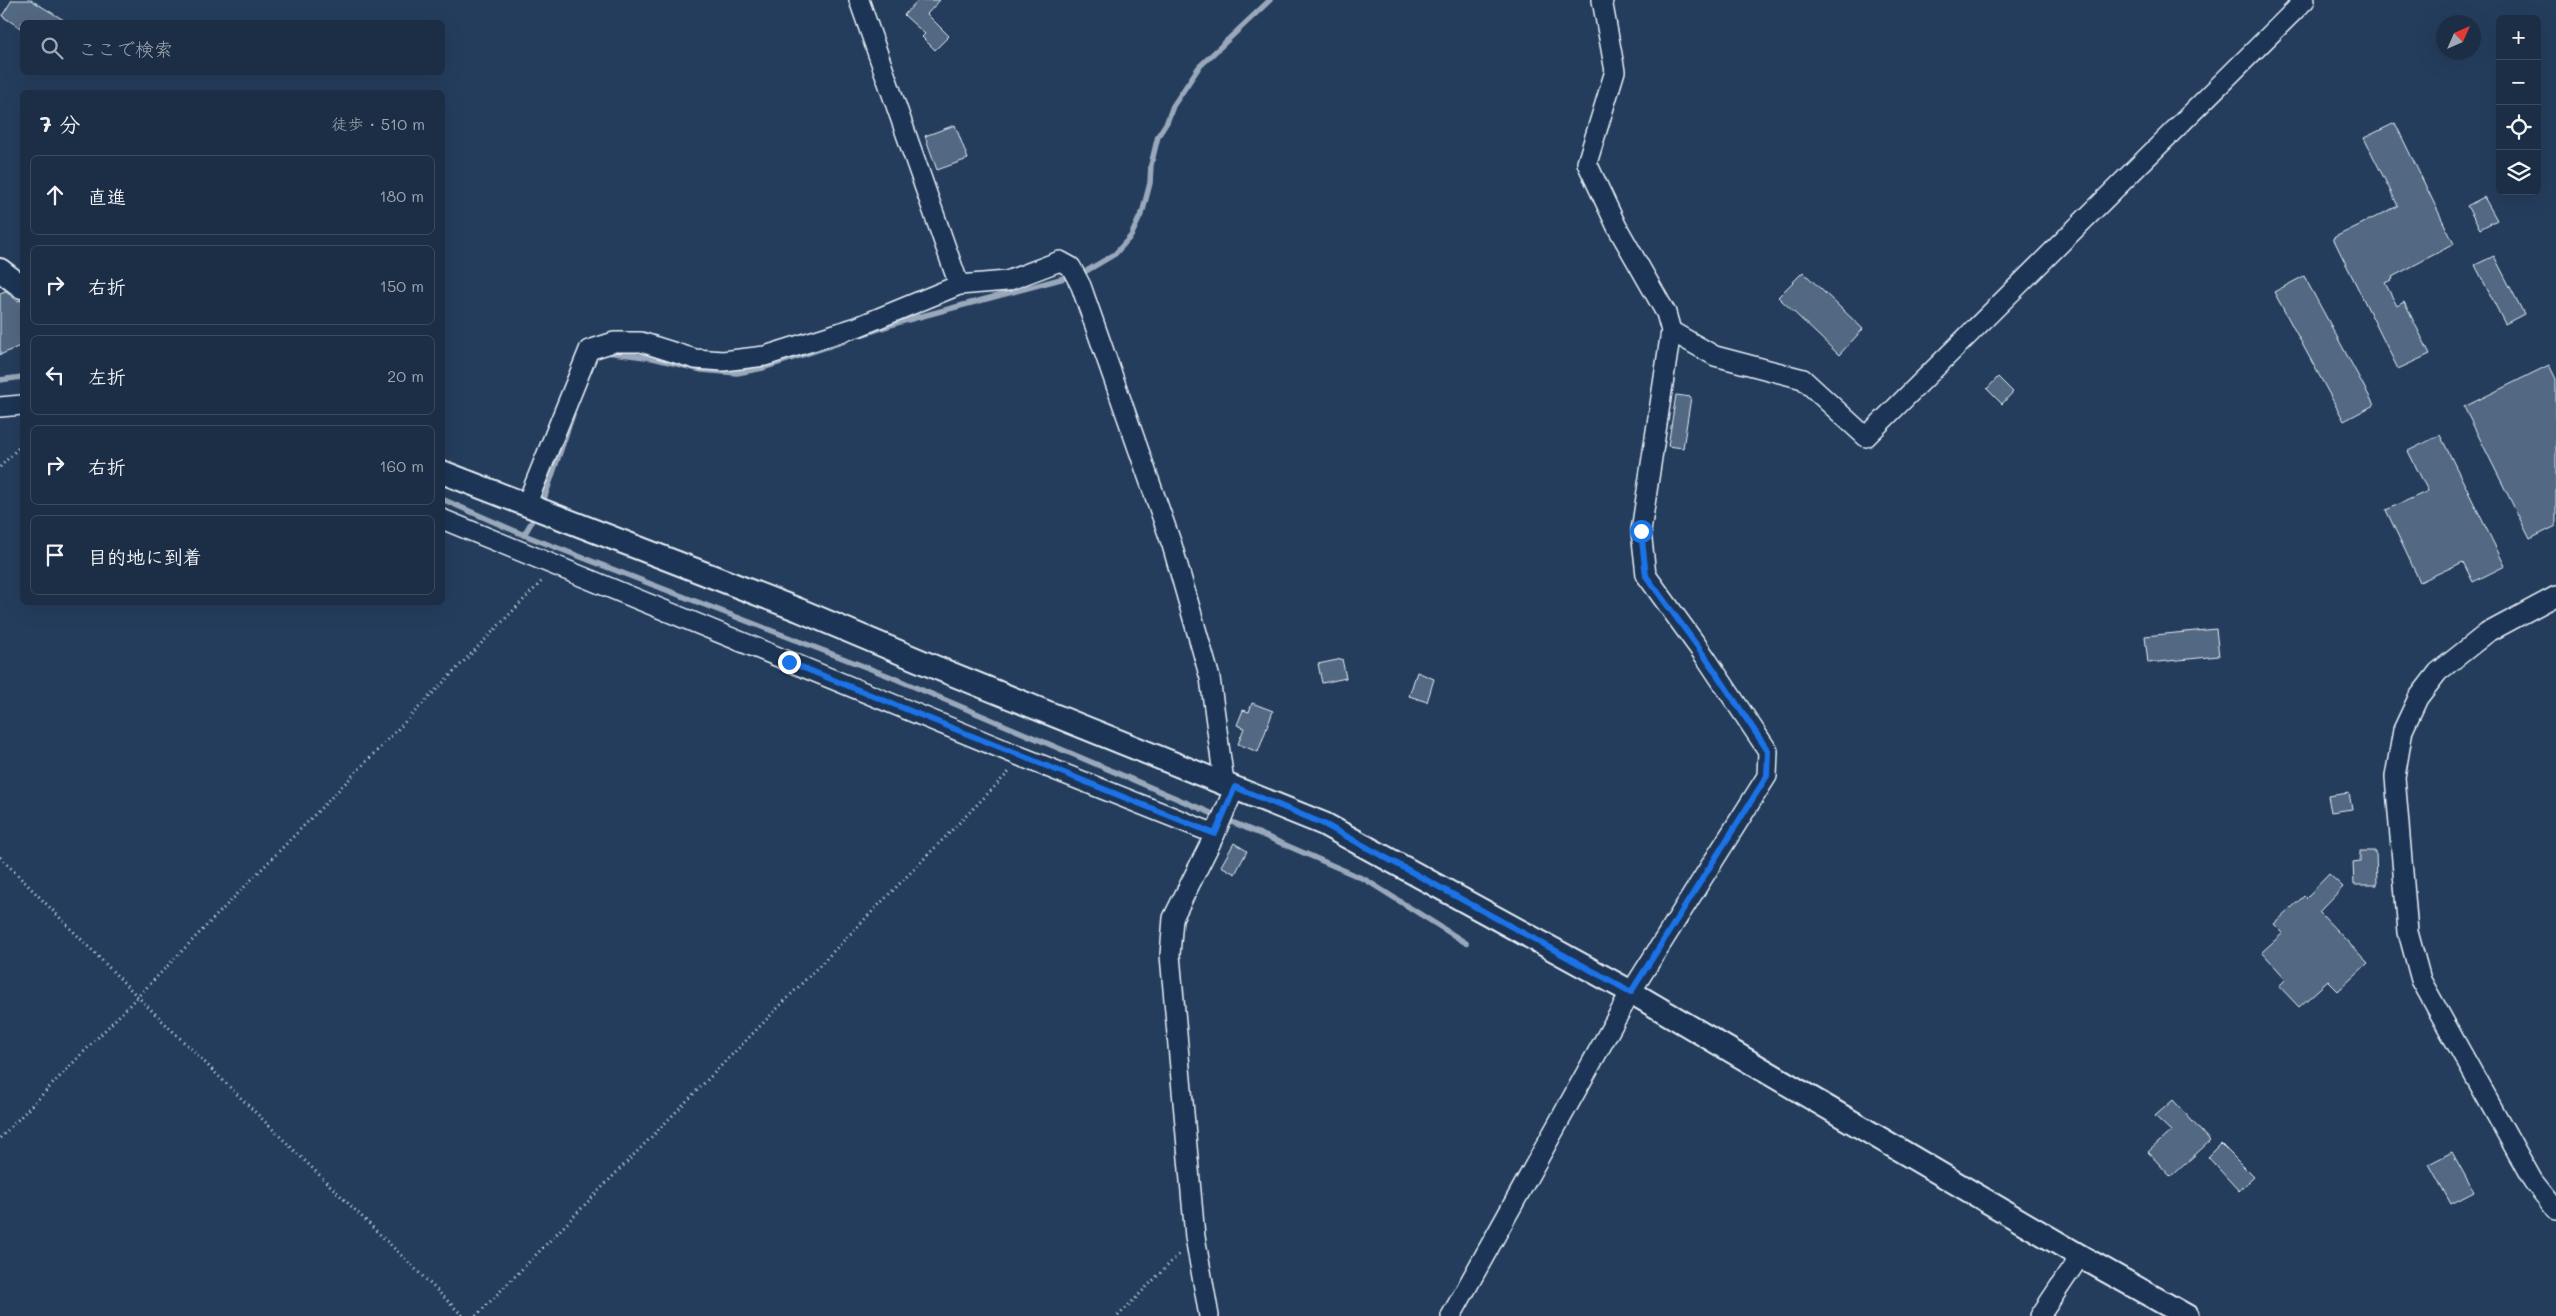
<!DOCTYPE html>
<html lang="ja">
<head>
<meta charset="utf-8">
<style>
  :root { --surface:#1c2e46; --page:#293a51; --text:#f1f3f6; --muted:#a0a8b3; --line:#3a4a5f }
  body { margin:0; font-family:Mali,"Klee One",sans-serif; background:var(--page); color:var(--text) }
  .controls { position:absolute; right:15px; top:15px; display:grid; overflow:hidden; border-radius:8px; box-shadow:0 5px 20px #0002 }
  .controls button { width:45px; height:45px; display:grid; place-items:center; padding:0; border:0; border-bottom:1px solid var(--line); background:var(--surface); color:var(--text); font:25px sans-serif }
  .compass { position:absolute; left:2436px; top:15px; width:45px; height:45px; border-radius:50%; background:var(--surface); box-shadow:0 5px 20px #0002; rotate:45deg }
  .stop { position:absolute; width:15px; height:15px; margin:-11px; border:4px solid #1a73e8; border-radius:50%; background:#fff }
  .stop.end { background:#1a73e8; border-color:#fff; box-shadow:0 1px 5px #0008 }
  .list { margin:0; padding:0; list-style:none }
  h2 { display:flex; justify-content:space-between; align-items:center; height:65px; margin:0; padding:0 20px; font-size:21px }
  h2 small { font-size:16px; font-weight:400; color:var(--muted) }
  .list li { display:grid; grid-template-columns:32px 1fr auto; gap:15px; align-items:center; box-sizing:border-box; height:80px; margin:0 10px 10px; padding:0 10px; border:1px solid var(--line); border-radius:8px }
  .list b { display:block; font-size:19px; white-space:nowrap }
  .list em { font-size:16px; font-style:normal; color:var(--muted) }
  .icon { flex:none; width:28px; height:28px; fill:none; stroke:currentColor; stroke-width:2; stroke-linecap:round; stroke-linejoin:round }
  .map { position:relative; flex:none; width:2556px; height:1316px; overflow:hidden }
  .search { position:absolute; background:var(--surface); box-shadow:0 5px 20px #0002; left:20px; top:20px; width:425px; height:55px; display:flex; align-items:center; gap:12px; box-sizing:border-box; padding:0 18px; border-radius:8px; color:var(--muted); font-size:19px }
  .panel { position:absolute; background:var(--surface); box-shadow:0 5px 20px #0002; left:20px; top:90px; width:425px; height:515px; border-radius:8px }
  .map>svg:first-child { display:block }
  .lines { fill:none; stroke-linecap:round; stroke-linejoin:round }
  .stream { stroke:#99a8ba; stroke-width:5.5 }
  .building { fill:#536782; stroke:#e8f1f8 }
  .minor-casing { stroke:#e8f1f8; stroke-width:22 }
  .tertiary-casing { stroke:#e8f1f8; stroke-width:26 }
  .path { stroke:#e8f1f8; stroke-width:3; stroke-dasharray:1 4; stroke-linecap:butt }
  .minor { stroke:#1d3557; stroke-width:19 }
  .tertiary { stroke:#1d3557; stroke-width:22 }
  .route { stroke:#1a73e8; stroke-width:6 }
</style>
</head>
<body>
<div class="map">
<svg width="2556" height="1316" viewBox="0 0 2556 1316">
  <rect width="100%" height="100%" fill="#253d5d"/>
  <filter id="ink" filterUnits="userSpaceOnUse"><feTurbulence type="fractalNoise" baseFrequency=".02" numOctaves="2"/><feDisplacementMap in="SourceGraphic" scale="10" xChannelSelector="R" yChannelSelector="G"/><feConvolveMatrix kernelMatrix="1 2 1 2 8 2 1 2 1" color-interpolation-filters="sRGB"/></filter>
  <g filter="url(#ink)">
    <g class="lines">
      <g class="stream">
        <polyline points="861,335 900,322 1083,273 1115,254 1131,236 1143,210 1150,183 1151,165 1158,136 1167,122 1173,106 1199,67 1270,0"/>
        <polyline points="606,352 653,358 702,370 737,373 763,368 845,341"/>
        <polyline points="0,380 22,377"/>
        <polyline points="442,499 524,535 889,676 1265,836 1366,880 1466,943"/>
        <polyline points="544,499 573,414"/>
        <polyline points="524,535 531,523"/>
      </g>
    </g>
    <g class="building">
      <polygon points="12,0 31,0 67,22 22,22 22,29 2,16"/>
      <polygon points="918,0 940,0 927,14 949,36 935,50 922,37 925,34 904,15"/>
      <polygon points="2395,123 2454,244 2392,277 2393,279 2385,283 2397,306 2404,302 2430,354 2398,369 2333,238 2398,206 2364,138"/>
      <polygon points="955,125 968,159 937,170 925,136"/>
      <polygon points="2484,197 2497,220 2480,229 2467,206"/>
      <polygon points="2494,256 2524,314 2505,324 2475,265"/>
      <polygon points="1803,272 1863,329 1839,355 1778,297"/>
      <polygon points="2304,276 2374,405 2344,421 2274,292"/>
      <polygon points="5,291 18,301 22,300 22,345 0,355 0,293"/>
      <polygon points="2549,365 2556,379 2556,526 2530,539 2464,407"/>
      <polygon points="1998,377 2013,392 2002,404 1987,389"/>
      <polygon points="1676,395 1691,397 1683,448 1668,446"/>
      <polygon points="2440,435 2505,566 2473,582 2463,562 2420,582 2386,510 2428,491 2408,451"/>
      <polygon points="2216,629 2219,656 2148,663 2145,636"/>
      <polygon points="1342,659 1346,678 1322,683 1318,664"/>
      <polygon points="1417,672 1434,679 1427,702 1409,696"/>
      <polygon points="1252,703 1273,711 1258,752 1238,744 1244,728 1237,725 1243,710 1249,712"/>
      <polygon points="2349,793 2352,809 2331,812 2328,796"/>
      <polygon points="1234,843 1247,851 1235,874 1221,866"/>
      <polygon points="2360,851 2376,851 2377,885 2354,885 2353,862 2360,861"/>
      <polygon points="2329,874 2343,887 2319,912 2368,963 2338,991 2328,981 2299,1007 2279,986 2286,979 2262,952 2283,933 2274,924 2304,896 2306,898"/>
      <polygon points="2173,1100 2210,1141 2171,1177 2148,1152 2171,1131 2155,1116"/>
      <polygon points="2221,1144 2254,1177 2239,1191 2208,1157"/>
      <polygon points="2452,1152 2474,1192 2451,1204 2429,1164"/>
    </g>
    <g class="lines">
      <defs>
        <g id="minor">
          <polyline points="859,0 959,285"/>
          <polyline points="1671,331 1715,356 1803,379 1866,437 2305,0"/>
          <polyline points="0,407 22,405"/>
          <polyline points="527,503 589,350 614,342 641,342 695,359 723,361 765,356 857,327 959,285 1007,281 1060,261 1071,267 1081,286 1172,545 1210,678 1224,782"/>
          <polyline points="442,519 1022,757 1215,834"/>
          <polyline points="2556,596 2487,633 2438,672 2418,698 2403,730 2395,777 2408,932 2421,980 2533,1181 2556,1210"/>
          <polyline points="1209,1316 1195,1237 1170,955 1173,918 1215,834 1235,787"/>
          <polyline points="1451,1316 1631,992 1767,776 1768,751 1706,658 1646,575 1641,531 1671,331 1666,313 1617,227 1587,163 1615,71 1602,0"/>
          <polyline points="2040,1316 2080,1256"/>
        </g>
        <g id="tertiary">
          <polyline points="0,270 22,287"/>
          <polyline points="442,472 799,610 937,668 1324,824 1631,992 2080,1256 2187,1316"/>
        </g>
      </defs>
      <use href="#minor" class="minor-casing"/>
      <use href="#tertiary" class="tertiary-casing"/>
      <g class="path">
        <polyline points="0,467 22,444"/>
        <polyline points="0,857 138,997 463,1316"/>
        <polyline points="0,1138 542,581"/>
        <polyline points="476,1316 1009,772"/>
        <polyline points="1118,1316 1179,1254"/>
      </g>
      <use href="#minor" class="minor"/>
      <use href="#tertiary" class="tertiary"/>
    </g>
  </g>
  <g class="lines" filter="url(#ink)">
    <polyline class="route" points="789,662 1215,834 1235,787 1324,824 1631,992 1767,776 1768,751 1706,658 1646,576 1641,531"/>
  </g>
</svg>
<div class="controls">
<button>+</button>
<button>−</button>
<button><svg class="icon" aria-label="locate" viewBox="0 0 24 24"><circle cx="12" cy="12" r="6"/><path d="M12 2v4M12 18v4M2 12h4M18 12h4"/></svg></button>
<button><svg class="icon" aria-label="layers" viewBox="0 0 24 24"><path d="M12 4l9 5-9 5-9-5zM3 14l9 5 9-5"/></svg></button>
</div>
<svg class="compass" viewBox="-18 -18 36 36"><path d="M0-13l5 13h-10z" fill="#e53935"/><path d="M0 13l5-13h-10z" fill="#a0a8b3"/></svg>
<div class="stop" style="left:1641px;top:531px"></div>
<div class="stop end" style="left:789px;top:662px"></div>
<div class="search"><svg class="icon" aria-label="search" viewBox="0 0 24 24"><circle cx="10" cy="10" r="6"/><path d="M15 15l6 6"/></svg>ここで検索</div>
<section class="panel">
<h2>7 分<small>徒歩 · 510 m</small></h2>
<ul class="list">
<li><svg class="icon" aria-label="ahead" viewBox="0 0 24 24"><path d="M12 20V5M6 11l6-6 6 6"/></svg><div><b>直進</b></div><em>180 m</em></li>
<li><svg class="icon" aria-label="right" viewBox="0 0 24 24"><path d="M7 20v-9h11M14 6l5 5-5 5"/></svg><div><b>右折</b></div><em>150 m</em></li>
<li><svg class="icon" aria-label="left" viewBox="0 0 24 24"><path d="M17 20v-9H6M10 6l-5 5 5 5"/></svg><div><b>左折</b></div><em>20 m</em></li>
<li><svg class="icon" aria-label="right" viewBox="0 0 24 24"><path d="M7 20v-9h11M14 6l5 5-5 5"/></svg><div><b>右折</b></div><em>160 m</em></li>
<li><svg class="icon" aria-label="arrive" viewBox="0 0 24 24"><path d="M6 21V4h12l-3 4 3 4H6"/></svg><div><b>目的地に到着</b></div></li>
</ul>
</section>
</div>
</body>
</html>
